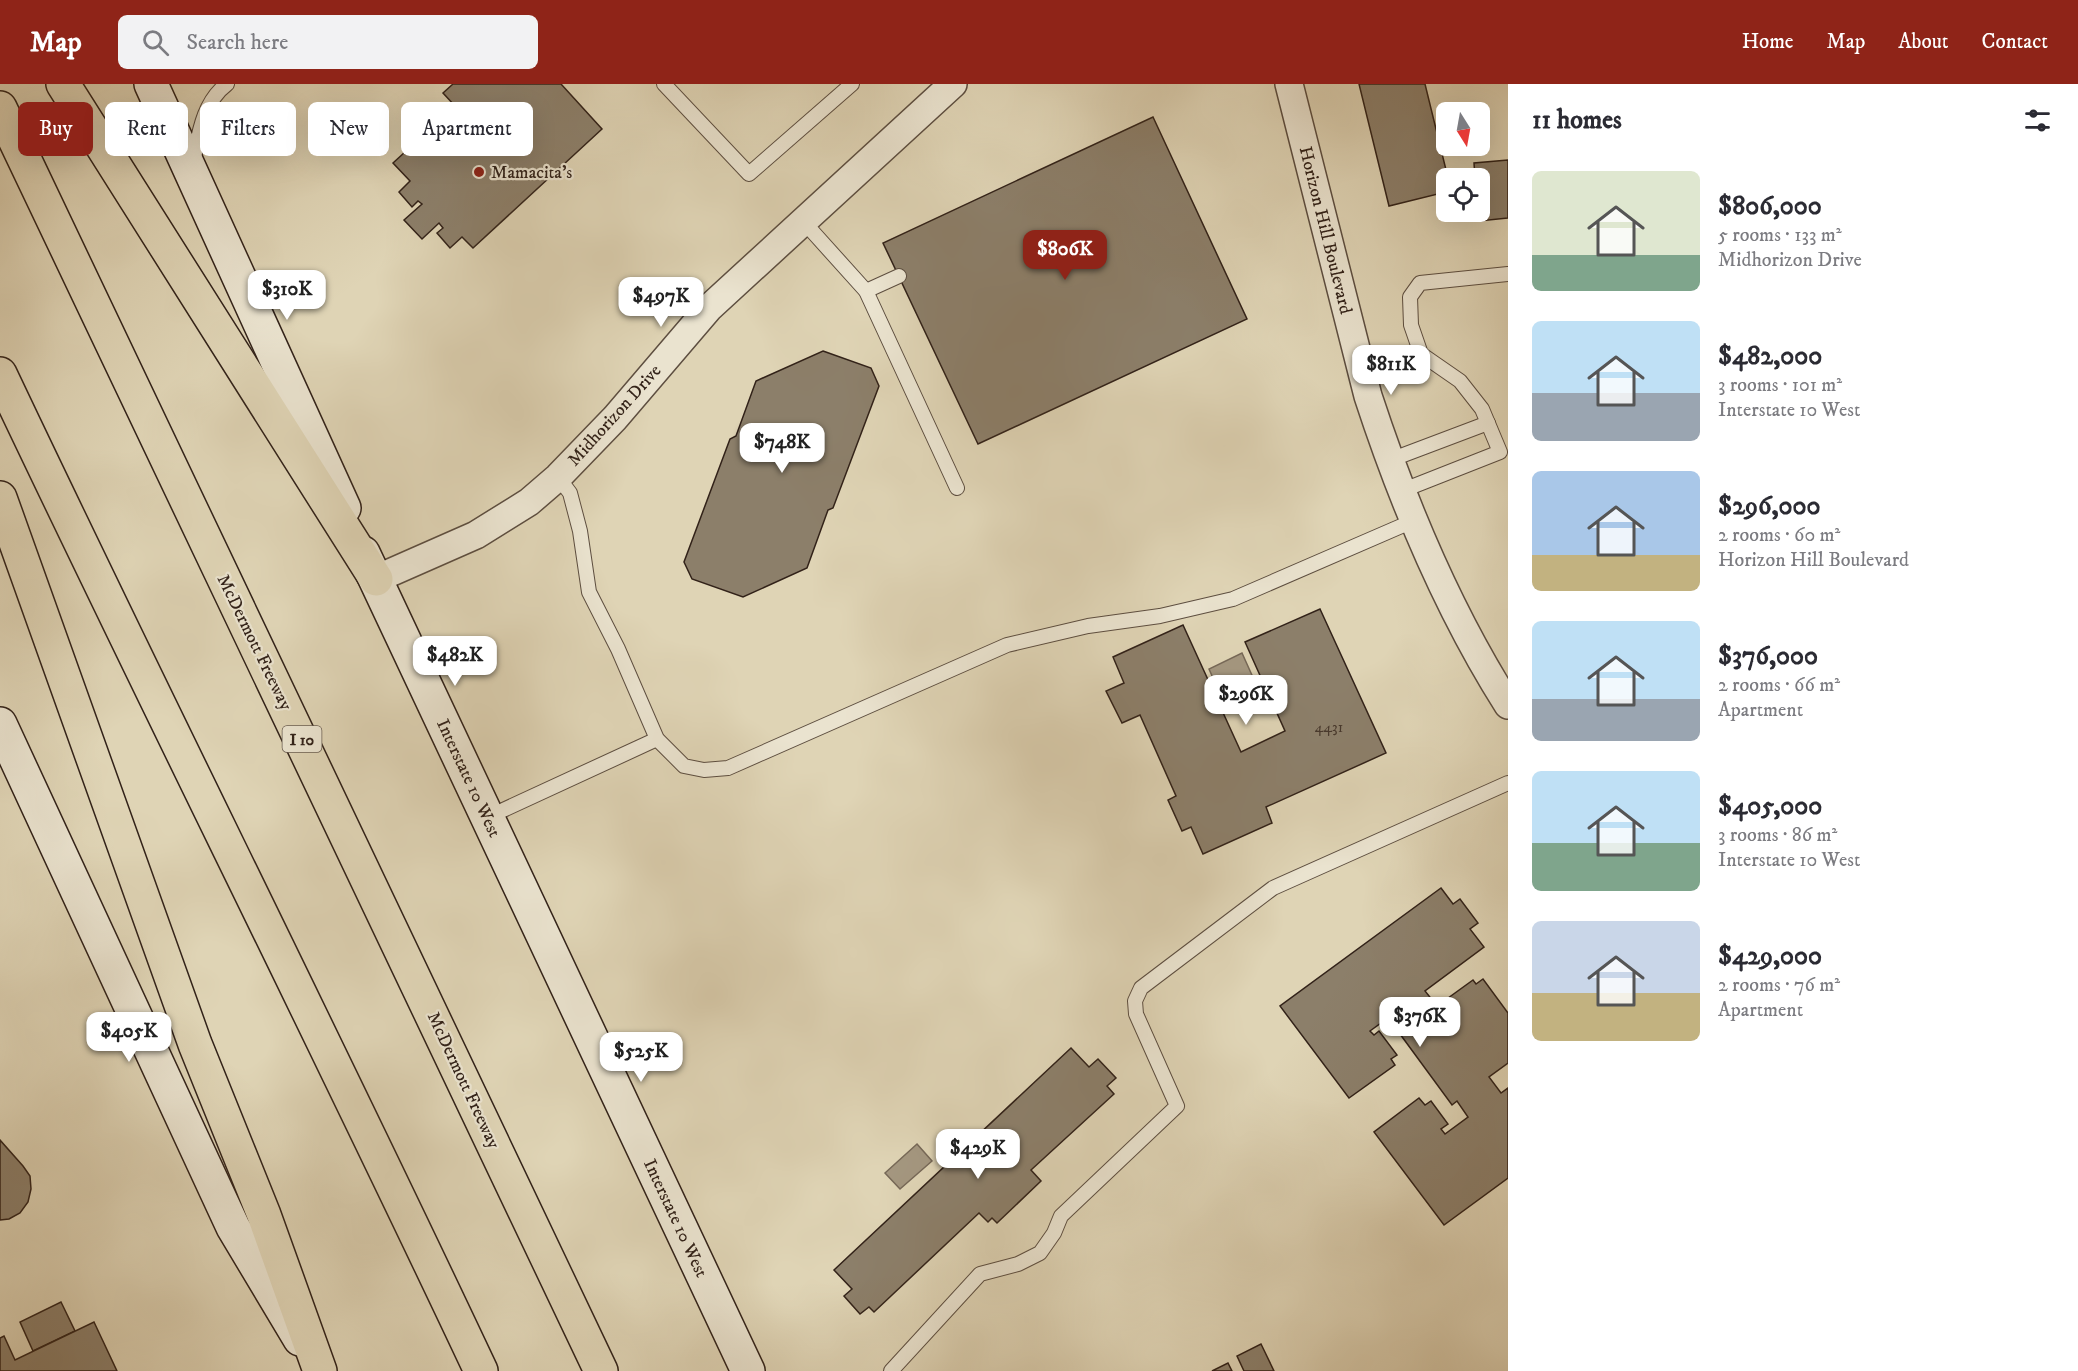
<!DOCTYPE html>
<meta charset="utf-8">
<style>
:root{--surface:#fff;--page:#f2f2f3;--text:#2b2b33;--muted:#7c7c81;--accent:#8f2418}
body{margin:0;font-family:"IM FELL DW Pica",serif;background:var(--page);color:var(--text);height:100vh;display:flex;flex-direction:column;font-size:22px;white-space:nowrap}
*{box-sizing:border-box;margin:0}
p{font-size:20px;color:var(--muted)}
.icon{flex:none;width:33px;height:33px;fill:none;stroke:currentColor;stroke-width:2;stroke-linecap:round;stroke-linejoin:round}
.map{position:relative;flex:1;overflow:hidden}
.panel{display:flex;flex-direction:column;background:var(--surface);width:570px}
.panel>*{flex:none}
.hud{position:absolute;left:18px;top:18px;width:570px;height:54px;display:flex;gap:12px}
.needle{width:39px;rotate:169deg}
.fabs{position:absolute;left:1436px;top:18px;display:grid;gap:12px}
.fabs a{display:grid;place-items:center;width:54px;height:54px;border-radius:9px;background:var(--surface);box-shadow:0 6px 24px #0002;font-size:30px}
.price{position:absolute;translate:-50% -51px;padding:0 14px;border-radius:12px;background:#fff;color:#222;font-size:20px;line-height:39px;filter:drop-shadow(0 2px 3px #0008)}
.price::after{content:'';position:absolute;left:50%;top:36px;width:18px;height:14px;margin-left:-9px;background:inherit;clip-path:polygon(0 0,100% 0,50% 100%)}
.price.active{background:var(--accent);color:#fff}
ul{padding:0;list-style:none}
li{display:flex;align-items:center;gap:18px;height:150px;padding:0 24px}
li span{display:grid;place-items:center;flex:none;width:168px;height:120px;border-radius:9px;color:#555}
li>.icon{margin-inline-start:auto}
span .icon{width:72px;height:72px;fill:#fffc;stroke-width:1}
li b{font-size:26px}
h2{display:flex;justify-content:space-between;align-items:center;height:72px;padding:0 24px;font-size:26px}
.chip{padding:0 21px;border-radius:9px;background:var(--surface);box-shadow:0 6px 24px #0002;font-size:21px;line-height:54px}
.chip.active{background:var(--accent);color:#fff}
header{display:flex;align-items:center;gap:36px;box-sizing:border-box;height:84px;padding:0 30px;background:var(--accent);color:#fff}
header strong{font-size:28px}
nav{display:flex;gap:33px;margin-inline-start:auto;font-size:21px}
.search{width:420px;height:54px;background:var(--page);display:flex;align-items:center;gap:15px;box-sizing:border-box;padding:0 21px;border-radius:9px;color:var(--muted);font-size:22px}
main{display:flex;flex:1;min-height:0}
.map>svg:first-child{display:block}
.water{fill:#a49780;stroke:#766857;stroke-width:1.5}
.building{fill:#8c7f6a;stroke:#322219;stroke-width:1.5}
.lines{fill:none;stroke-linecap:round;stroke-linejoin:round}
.service-casing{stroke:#5d4e40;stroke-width:16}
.minor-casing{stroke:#5d4e40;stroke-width:30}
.secondary-casing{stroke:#322219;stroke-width:36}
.motorway-casing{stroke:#322219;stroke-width:36}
.service{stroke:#eae3cf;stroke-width:14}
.minor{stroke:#eae3cf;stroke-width:27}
.secondary{stroke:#eae3cf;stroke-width:33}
.motorway{stroke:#dfd4b5;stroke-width:33}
.poi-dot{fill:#8f2418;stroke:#eae3cf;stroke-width:2}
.labels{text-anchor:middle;stroke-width:4.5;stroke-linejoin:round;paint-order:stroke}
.number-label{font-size:15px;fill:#48392d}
.shield{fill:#eae3cf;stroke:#695c50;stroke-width:1.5}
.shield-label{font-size:16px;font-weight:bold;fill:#322219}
.poi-label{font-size:18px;fill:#322219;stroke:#eae3cf;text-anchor:start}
.street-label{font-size:18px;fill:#322219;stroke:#eae3cf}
</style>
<header>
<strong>Map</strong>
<div class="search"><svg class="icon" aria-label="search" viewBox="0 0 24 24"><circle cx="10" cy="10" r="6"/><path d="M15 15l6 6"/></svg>Search here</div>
<nav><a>Home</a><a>Map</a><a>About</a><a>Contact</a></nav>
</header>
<main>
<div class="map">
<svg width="1508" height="1287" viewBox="0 0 1508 1287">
<rect width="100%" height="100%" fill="#dfd4b5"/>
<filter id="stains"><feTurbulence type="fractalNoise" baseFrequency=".00333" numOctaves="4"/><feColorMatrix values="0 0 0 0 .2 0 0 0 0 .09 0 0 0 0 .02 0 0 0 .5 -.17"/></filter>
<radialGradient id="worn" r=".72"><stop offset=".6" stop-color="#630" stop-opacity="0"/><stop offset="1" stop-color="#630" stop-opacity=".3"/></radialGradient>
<g class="water">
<polygon points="1242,569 1255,598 1222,614 1209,585"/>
<polygon points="917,1060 932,1077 900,1105 885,1089"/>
</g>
<g class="building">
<polygon points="453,0 561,0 602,45 473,164 462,153 450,164 437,149 443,144 439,139 422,155 404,136 422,120 418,117 412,123 399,108 410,97 393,79 455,22 443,9"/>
<polygon points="1359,0 1425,0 1448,94 1446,94 1446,108 1389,122"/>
<polygon points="1153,33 1247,235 978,360 883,159"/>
<polygon points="1508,76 1508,134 1479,137 1479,94 1475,94 1474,79"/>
<polygon points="823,267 871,284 879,302 833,424 828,426 807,484 743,513 692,495 684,478 730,355 736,352 756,297"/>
<polygon points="1320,525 1386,669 1266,723 1272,739 1203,770 1191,743 1182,747 1168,716 1176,712 1140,631 1122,639 1106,607 1124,599 1113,573 1183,541 1241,668 1285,647 1245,558"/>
<polygon points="1441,804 1453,820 1460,815 1478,839 1470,845 1484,863 1425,907 1437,922 1473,896 1476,900 1483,895 1508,929 1508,979 1489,993 1501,1009 1508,1004 1508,1094 1444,1141 1374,1048 1419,1014 1425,1021 1431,1017 1448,1040 1441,1045 1445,1050 1468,1033 1457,1017 1452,1021 1400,950 1404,946 1392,931 1370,947 1374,951 1379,947 1397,971 1391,975 1395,981 1349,1014 1280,922"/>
<polygon points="1071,964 1089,983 1098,975 1116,994 1107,1002 1114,1010 1031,1086 1041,1097 997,1139 992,1134 988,1138 979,1129 874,1228 869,1223 860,1230 844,1212 852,1205 834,1186"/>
<polygon points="0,1056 23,1082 30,1092 31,1105 28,1118 20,1129 9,1135 0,1136"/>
<polygon points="61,1218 75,1247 33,1267 20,1238"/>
<polygon points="94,1238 117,1287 0,1287 0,1254 4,1252 15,1276"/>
<polygon points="1261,1260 1274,1287 1244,1287 1237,1272"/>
<polygon points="1228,1279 1232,1287 1212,1287"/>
</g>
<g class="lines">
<defs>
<g id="service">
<polyline points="664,0 749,90 852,0"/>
<path d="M193 78C199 50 203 18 227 0"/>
<polyline points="803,137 866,207 957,404"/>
<polyline points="866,207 899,192"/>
<polyline points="1390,376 1488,339"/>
<polyline points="558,393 570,409 580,447 589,508 618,565 657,655 684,682 704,686 728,684 1007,561 1088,542 1160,532 1233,515 1413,437"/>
<polyline points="1401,407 1500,368 1482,325 1460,297 1421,270 1411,241 1410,213 1420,199 1508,190"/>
<polyline points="488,733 657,655"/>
<polyline points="891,1287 980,1190 1018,1180 1040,1169 1054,1149 1061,1132 1177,1022 1136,930 1135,917 1141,904 1273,804 1508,699"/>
</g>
<g id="minor">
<path d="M1289 0 1368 312C1403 419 1447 525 1508 621"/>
<polyline points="376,495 476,451 529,418 558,393 615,334 709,224 953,0"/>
</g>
<g id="secondary">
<polyline points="151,0 344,424"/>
<polyline points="363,469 748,1287"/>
<polyline points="0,640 233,1143 300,1255"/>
</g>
<g id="motorway">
<polyline points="63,0 376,495"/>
<polyline points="0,24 601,1287"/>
<path d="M0 290C158 624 324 953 481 1287"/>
<polyline points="0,414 195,960 264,1131 320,1287"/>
</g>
</defs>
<use href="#service" class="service-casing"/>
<use href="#minor" class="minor-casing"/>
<use href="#secondary" class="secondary-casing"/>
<use href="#motorway" class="motorway-casing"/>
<use href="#service" class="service"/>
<use href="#minor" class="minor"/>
<use href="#secondary" class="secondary"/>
<use href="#motorway" class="motorway"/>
</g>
<circle class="poi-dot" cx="479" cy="88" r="6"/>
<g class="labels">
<g class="number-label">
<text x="1329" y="648">4431</text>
</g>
<rect class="shield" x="282.5" y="642" width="39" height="26" rx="4.5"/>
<g class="shield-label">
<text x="302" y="661">I 10</text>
</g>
<g class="poi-label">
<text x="491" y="94">Mamacita's</text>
</g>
<g class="street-label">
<text transform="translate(1326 146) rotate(76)" y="6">Horizon Hill Boulevard</text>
<text transform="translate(614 331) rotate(-48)" y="6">Midhorizon Drive</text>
<text transform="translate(255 558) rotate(64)" y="6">McDermott Freeway</text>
<text transform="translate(469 694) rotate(65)" y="6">Interstate 10 West</text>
<text transform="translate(464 996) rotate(65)" y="6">McDermott Freeway</text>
<text transform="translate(676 1134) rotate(65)" y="6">Interstate 10 West</text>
</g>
</g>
<rect width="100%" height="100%" filter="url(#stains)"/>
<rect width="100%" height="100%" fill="url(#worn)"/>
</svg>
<div class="fabs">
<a><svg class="needle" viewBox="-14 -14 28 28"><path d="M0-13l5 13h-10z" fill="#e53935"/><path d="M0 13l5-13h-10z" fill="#7c7c81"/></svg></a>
<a><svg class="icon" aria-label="locate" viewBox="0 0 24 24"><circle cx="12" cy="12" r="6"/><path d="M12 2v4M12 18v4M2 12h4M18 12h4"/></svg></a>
</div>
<b class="price active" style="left:1065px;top:197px">$806K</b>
<b class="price" style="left:287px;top:237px">$310K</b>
<b class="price" style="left:661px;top:244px">$497K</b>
<b class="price" style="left:1391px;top:312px">$811K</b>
<b class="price" style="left:782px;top:390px">$748K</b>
<b class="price" style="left:455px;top:603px">$482K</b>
<b class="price" style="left:1246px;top:642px">$296K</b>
<b class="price" style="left:1420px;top:964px">$376K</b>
<b class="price" style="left:129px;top:979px">$405K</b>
<b class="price" style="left:641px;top:999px">$525K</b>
<b class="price" style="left:978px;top:1096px">$429K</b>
<div class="hud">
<a class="chip active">Buy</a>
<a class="chip">Rent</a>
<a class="chip">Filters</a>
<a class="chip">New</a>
<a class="chip">Apartment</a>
</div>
</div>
<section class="panel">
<h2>11 homes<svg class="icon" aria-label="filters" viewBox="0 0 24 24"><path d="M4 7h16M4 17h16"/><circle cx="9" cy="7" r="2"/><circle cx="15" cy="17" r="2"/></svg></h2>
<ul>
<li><span style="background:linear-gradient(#dfe7d0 70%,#7fa58c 0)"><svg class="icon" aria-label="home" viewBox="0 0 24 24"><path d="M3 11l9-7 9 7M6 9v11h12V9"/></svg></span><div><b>$806,000</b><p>5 rooms · 133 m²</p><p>Midhorizon Drive</p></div></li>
<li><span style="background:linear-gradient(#bfe0f5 60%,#9aa5b1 0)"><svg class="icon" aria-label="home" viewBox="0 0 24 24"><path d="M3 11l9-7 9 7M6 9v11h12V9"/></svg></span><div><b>$482,000</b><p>3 rooms · 101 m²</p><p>Interstate 10 West</p></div></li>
<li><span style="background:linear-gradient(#a9c7e8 70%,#c2b280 0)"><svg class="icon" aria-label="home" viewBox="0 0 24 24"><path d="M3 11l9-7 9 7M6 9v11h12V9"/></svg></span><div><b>$296,000</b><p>2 rooms · 60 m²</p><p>Horizon Hill Boulevard</p></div></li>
<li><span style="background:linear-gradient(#bfe0f5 65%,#9aa5b1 0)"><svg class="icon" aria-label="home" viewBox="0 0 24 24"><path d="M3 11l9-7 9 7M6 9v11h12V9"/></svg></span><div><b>$376,000</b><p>2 rooms · 66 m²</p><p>Apartment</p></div></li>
<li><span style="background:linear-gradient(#bfe0f5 60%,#7fa58c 0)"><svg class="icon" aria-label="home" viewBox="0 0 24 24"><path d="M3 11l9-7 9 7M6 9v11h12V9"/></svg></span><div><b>$405,000</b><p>3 rooms · 86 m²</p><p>Interstate 10 West</p></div></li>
<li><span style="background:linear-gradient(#c9d6e8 60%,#c2b280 0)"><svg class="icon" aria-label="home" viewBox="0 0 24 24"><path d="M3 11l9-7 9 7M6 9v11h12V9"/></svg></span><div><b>$429,000</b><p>2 rooms · 76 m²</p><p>Apartment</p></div></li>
</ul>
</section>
</main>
